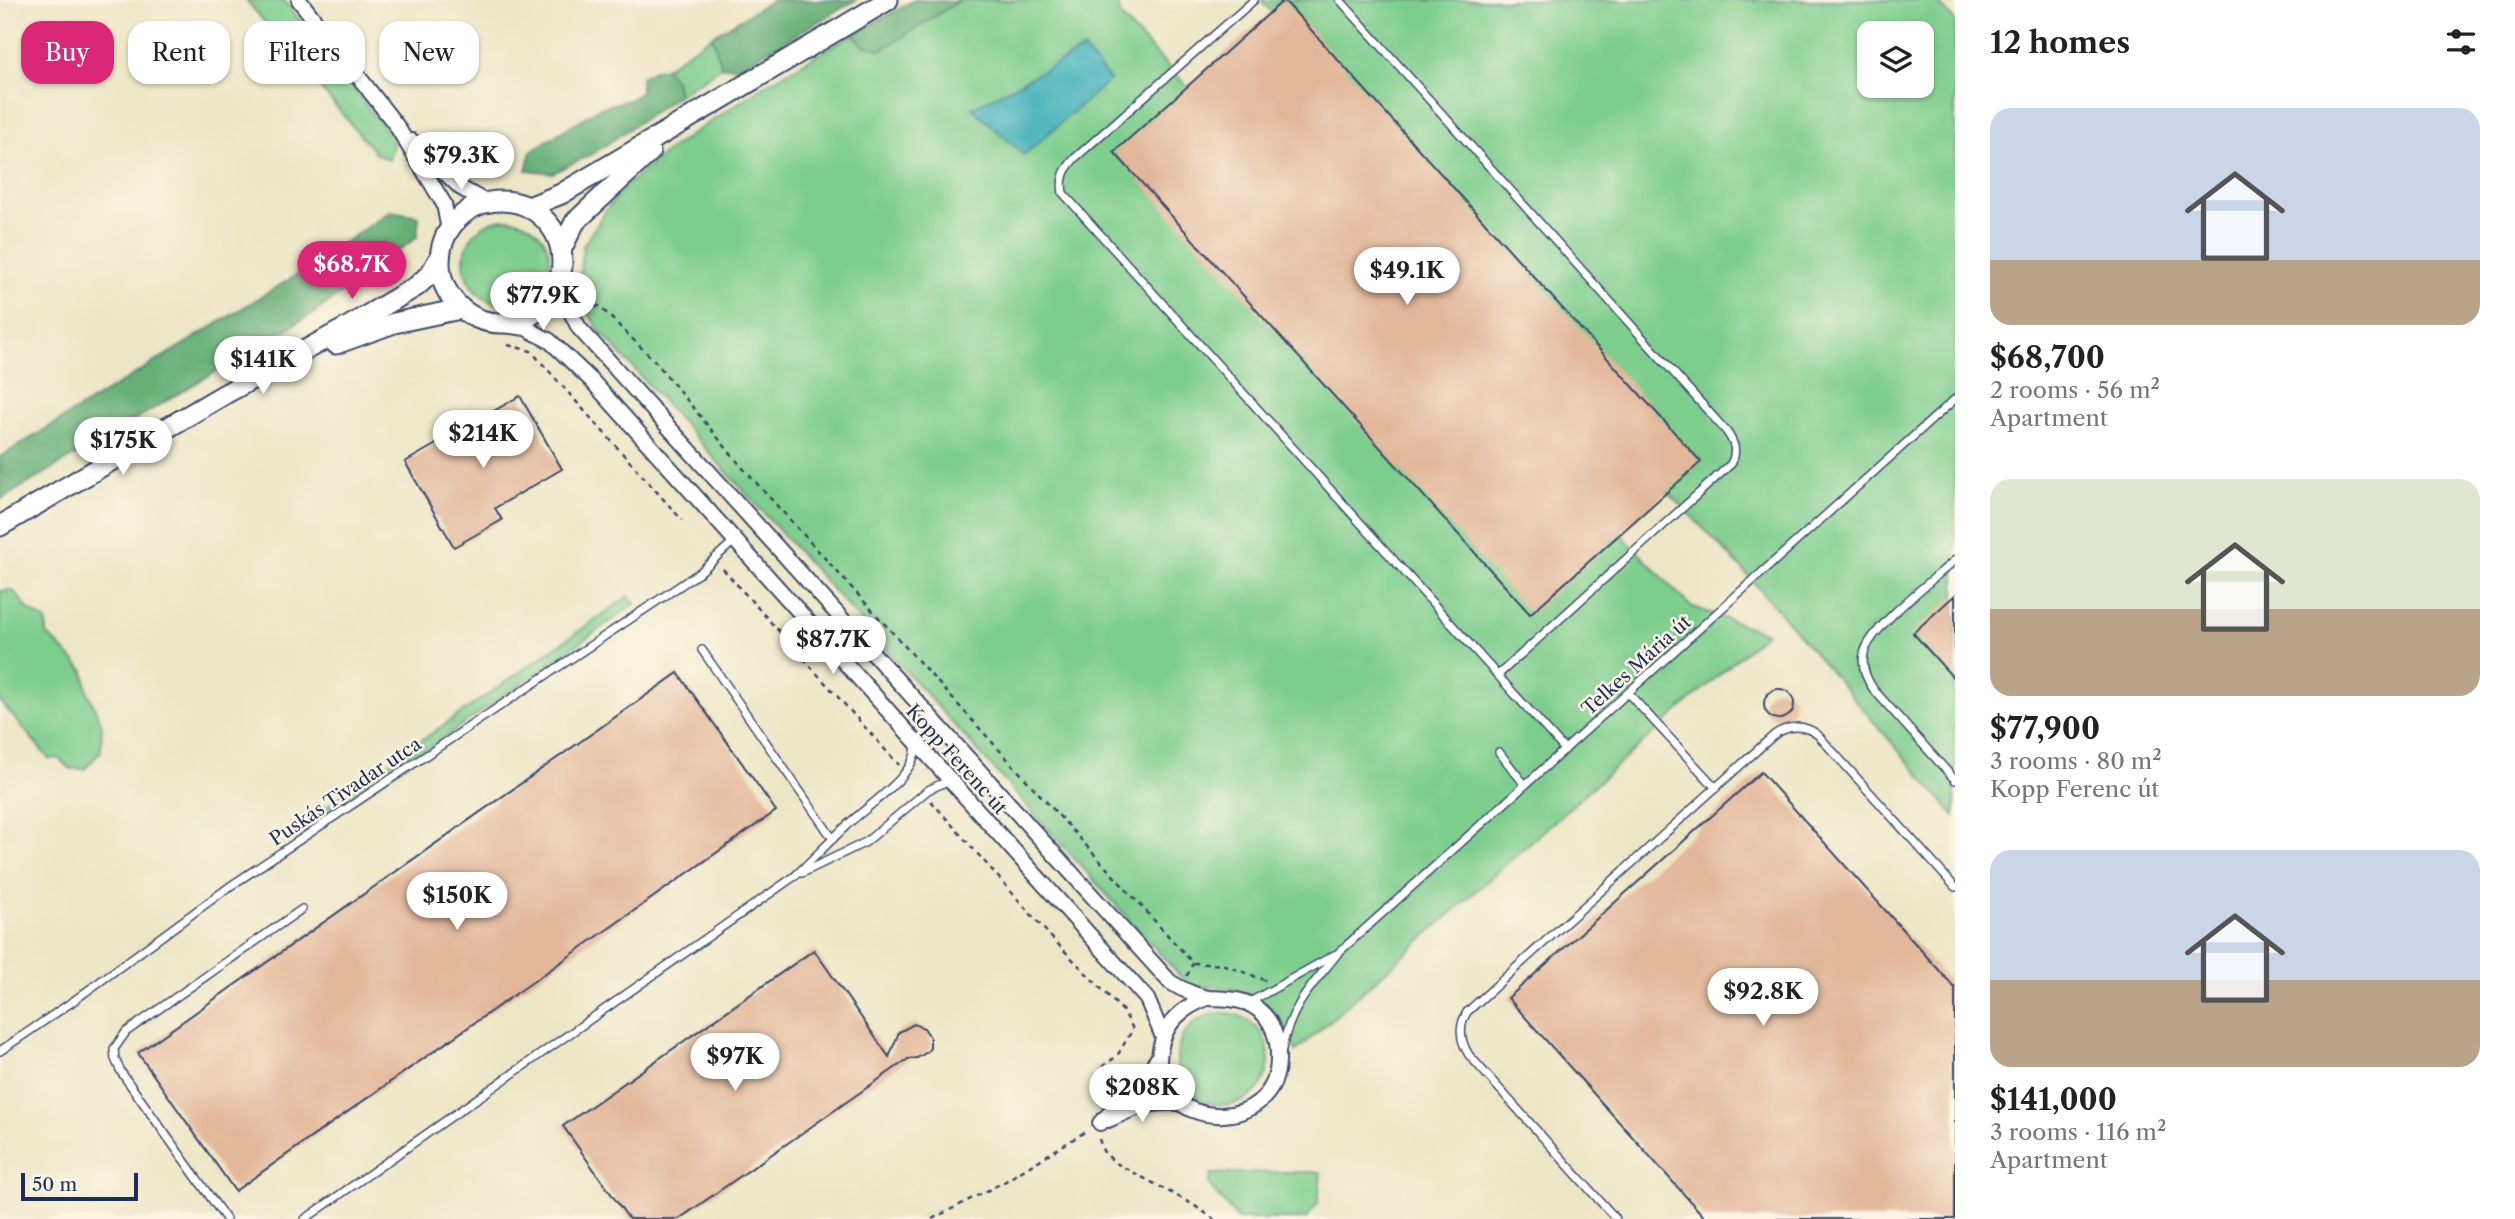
<!DOCTYPE html>
<meta charset="utf-8">
<style>
:root{--surface:#fff;--page:#f2f2f2;--text:#222;--muted:#767676;--accent:#db2777}
body{margin:0;font-family:"Libre Caslon Text",serif;background:var(--page);color:var(--text);height:100vh;display:flex;flex-direction:column;font-size:26px;white-space:nowrap}
*{box-sizing:border-box;margin:0}
p{font-size:23px;color:var(--muted)}
.icon{flex:none;width:38px;height:38px;fill:none;stroke:currentColor;stroke-width:2;stroke-linecap:round;stroke-linejoin:round}
.map{position:relative;flex:1;overflow:hidden}
.details{display:flex;flex-direction:column;background:var(--surface);width:560px}
.details>*{flex:none}
.top-card{position:absolute;left:21px;top:21px;width:665px;height:63px;display:flex;gap:14px}
.controls{position:absolute;left:1857px;top:21px;display:grid;gap:14px}
.controls a{display:grid;place-items:center;width:77px;height:77px;border-radius:14px;background:var(--surface);box-shadow:0 2px 5px #0004;font-size:35px}
.scale{position:absolute;left:21px;bottom:18px;width:117px;box-sizing:border-box;padding-left:7px;border:4px solid #1b2f5e;border-top:0;font-size:19px;line-height:24px;white-space:nowrap;color:#1b2f5e;-webkit-text-stroke:5px #fcf5e5;paint-order:stroke}
.price{position:absolute;translate:-50% -60px;padding:0 16px;border-radius:24px;background:#fff;color:#222;font-size:23px;line-height:46px;filter:drop-shadow(0 2px 4px #0008)}
.price::after{content:'';position:absolute;left:50%;top:42px;width:21px;height:16px;margin-left:-10px;background:inherit;clip-path:polygon(0 0,100% 0,50% 100%)}
.price.on{background:var(--accent);color:#fff}
ul{padding:0;list-style:none}
li{display:grid;align-content:center;gap:14px;height:371px;padding:0 35px}
li span{display:grid;place-items:center;height:217px;border-radius:21px;color:#555}
li>.icon{margin-inline-start:auto}
span .icon{width:126px;height:126px;fill:#fffc;stroke-width:1}
li b{font-size:30px}
h2{display:flex;justify-content:space-between;align-items:center;height:84px;padding:0 35px;font-size:30px}
.chip{padding:0 24px;border-radius:21px;background:var(--surface);box-shadow:0 2px 5px #0004;font-size:24px;line-height:63px}
.chip.on{background:var(--accent);color:#fff}
main{display:flex;flex:1;min-height:0}
.map>svg:first-child{display:block}
.green{fill:#7dcd8d;stroke:#4c7e76;stroke-width:2;fill-rule:evenodd}
.forest{fill:#66b078;stroke:#40706b;stroke-width:2}
.water{fill:#41b0bb;stroke:#2e708c;stroke-width:2}
.building{fill:#e2b79a}
.lines{fill:none;stroke-linecap:round;stroke-linejoin:round}
.lane-casing{stroke:#3a4a6e;stroke-width:10}
.street-casing{stroke:#3a4a6e;stroke-width:18}
.secondary-casing{stroke:#3a4a6e;stroke-width:23}
.path{stroke:#3a4a6e;stroke-width:2.5;stroke-dasharray:5 5;stroke-linecap:butt}
.lane{stroke:#fff;stroke-width:7}
.street{stroke:#fff;stroke-width:14}
.secondary{stroke:#fff;stroke-width:19}
.labels{text-anchor:middle;stroke-width:5;stroke-linejoin:round;paint-order:stroke}
.street-label{font-size:19px;fill:#1b2f5e;stroke:#fcf5e5}
</style>
<main>
<div class="map">
<svg width="1955" height="1219" viewBox="0 0 1955 1219">
<rect width="100%" height="100%" fill="#fcf5e5"/>
<filter id="ink" filterUnits="userSpaceOnUse"><feTurbulence type="fractalNoise" baseFrequency=".0143" numOctaves="2"/><feDisplacementMap in="SourceGraphic" scale="14" xChannelSelector="R" yChannelSelector="G"/><feConvolveMatrix kernelMatrix="1 2 1 2 8 2 1 2 1" color-interpolation-filters="sRGB"/></filter>
<filter id="wash" filterUnits="userSpaceOnUse"><feTurbulence type="fractalNoise" baseFrequency=".00686" numOctaves="4" result="noise"/><feDisplacementMap in="SourceGraphic" scale="28" xChannelSelector="R" yChannelSelector="G"/><feGaussianBlur stdDeviation="1.57" result="paint"/><feColorMatrix in="noise" values="0 0 0 0 0 0 0 0 0 0 0 0 0 0 0 0 0 1.4 0 .05"/><feComposite in="paint" operator="in"/></filter>
<g filter="url(#wash)">
<rect width="100%" height="100%" fill="#ede6c6"/>
<g class="green">
<polygon points="246,0 284,0 394,141 389,160 376,154"/>
<path d="M956 0H1117L1121 17 1195 95 1690 606 1766 633 1296 1051C1273 994 1248 987 1189 986L598 329 578 295 583 246 608 207 628 184 667 151 762 87 853 34 863 45 956 2Z"/>
<path d="M1261 0H1935L1955 21V816L1738 564 1491 310 1463 221ZM1869 33H1922V86H1869Z"/>
<polygon points="712,36 722,67 678,95 674,80 665,68"/>
<circle cx="507" cy="262" r="43"/>
<polygon points="13,590 29,610 46,621 47,634 84,671 87,690 102,726 101,751 85,769 71,769 58,758 49,759 0,701 0,591"/>
<polygon points="629,596 635,604 299,839 293,830"/>
<circle cx="1223" cy="1059" r="46"/>
<polygon points="1281,1172 1321,1172 1318,1203 1306,1219 1238,1219 1209,1185 1211,1174"/>
</g>
<g class="forest">
<polygon points="773,0 856,0 739,67 722,67 712,36"/>
<polygon points="915,0 957,2 882,50 863,45 853,34"/>
<polygon points="665,68 675,80 678,95 594,153 553,173 526,170 531,151 600,108 629,100 641,92 641,77 654,70"/>
<polygon points="391,211 419,216 417,237 317,311 0,500 0,457 290,279"/>
</g>
<polygon class="water" points="1084,49 1110,80 1024,155 972,108"/>
<g id="blocks">
<g class="building">
<polygon points="1284,0 1701,462 1530,614 1114,152"/>
<polygon points="520,396 562,469 495,508 502,520 454,547 405,462"/>
<polygon points="1955,595 1955,680 1913,633"/>
<polygon points="678,673 776,811 235,1191 138,1053"/>
<circle cx="1779" cy="704" r="15"/>
<polygon points="1761,772 1955,988 1955,1219 1706,1219 1508,998"/>
<polygon points="814,950 889,1057 899,1032 914,1024 924,1028 930,1037 930,1048 927,1052 917,1058 908,1059 679,1219 629,1219 563,1126"/>
</g>
</g>
</g>
<g filter="url(#ink)">
<use href="#blocks" fill-opacity="0" stroke="#3a4a6e" stroke-width="2"/>
<g class="lines">
<defs>
<g id="lane">
<path d="M1254 0 1075 158C1065 169 1060 177 1063 193L1565 750"/>
<path d="M1340 0 1726 431C1734 442 1738 451 1731 464L1498 675"/>
<path d="M1955 560C1933 580 1869 628 1864 654 1861 667 1867 680 1874 690L1955 780"/>
<polyline points="702,650 833,839"/>
<polyline points="1628,693 1716,788"/>
<polyline points="1499,752 1525,785"/>
<polyline points="802,873 866,842 928,790 950,780"/>
<polyline points="1248,1003 1334,955"/>
<path d="M1282 1049C1291 1005 1312 986 1338 953L1955 399"/>
<polyline points="0,1051 72,1002 229,887 699,573 735,540"/>
<polyline points="226,1219 121,1072 115,1059 114,1049 126,1032 302,909"/>
<path d="M305 1219 795 876C812 860 829 842 846 826 865 807 921 773 915 744"/>
<path d="M1616 1219 1469 1055C1460 1041 1458 1027 1467 1012L1774 735C1788 725 1804 724 1818 735L1955 887"/>
</g>
<g id="street">
<polyline points="299,0 396,125 444,204 449,230"/>
<polyline points="412,141 461,188 486,202"/>
<path d="M563 272 564 298 579 328 1170 982C1181 989 1198 997 1210 998 1228 999 1245 998 1260 1011 1272 1020 1278 1040 1278 1054 1282 1141 1147 1131 1160 1050 1165 1022 1182 1008 1207 998"/>
<polyline points="496,324 526,328 550,341 591,380 1147,999 1163,1037"/>
<path d="M1108 1120C1136 1107 1149 1101 1181 1103"/>
<polyline points="1100,1123 1138,1085 1159,1057"/>
</g>
<g id="secondary">
<circle cx="501" cy="262" r="61"/>
<polyline points="529,207 561,194 888,0"/>
<polyline points="562,248 575,222 650,152"/>
<polyline points="336,344 394,323 460,309"/>
<polyline points="0,526 225,394 351,325 417,286 430,274 440,257"/>
</g>
</defs>
<use href="#lane" class="lane-casing"/>
<use href="#street" class="street-casing"/>
<use href="#secondary" class="secondary-casing"/>
<g class="path">
<polyline points="586,311 599,306 654,360 741,466 1193,963 1225,965 1267,981"/>
<polyline points="508,345 531,351 682,520"/>
<polyline points="723,569 899,765"/>
<polyline points="931,801 1051,937 1124,1012 1133,1029 1117,1056 1099,1069"/>
<polyline points="1187,976 1193,963"/>
<polyline points="1099,1139 1103,1151 1114,1162 1192,1204 1214,1219"/>
<polyline points="932,1219 1004,1182 1088,1130"/>
</g>
<use href="#lane" class="lane"/>
<use href="#street" class="street"/>
<use href="#secondary" class="secondary"/>
</g>
</g>
<g class="labels">
<g class="street-label">
<text transform="translate(1636 665) rotate(-42)" y="7">Telkes Mária út</text>
<text transform="translate(957 759) rotate(48)" y="7">Kopp Ferenc út</text>
<text transform="translate(345 791) rotate(-34)" y="7">Puskás Tivadar utca</text>
</g>
</g>
</svg>
<div class="controls">
<a><svg class="icon" aria-label="layers" viewBox="0 0 24 24"><path d="M12 4l9 5-9 5-9-5zM3 14l9 5 9-5"/></svg></a>
</div>
<div class="scale">50 m</div>
<b class="price" style="left:461px;top:192px">$79.3K</b>
<b class="price on" style="left:352px;top:301px">$68.7K</b>
<b class="price" style="left:1407px;top:307px">$49.1K</b>
<b class="price" style="left:543px;top:332px">$77.9K</b>
<b class="price" style="left:263px;top:396px">$141K</b>
<b class="price" style="left:483px;top:470px">$214K</b>
<b class="price" style="left:123px;top:477px">$175K</b>
<b class="price" style="left:833px;top:676px">$87.7K</b>
<b class="price" style="left:457px;top:932px">$150K</b>
<b class="price" style="left:1763px;top:1028px">$92.8K</b>
<b class="price" style="left:735px;top:1093px">$97K</b>
<b class="price" style="left:1142px;top:1124px">$208K</b>
<div class="top-card">
<a class="chip on">Buy</a>
<a class="chip">Rent</a>
<a class="chip">Filters</a>
<a class="chip">New</a>
</div>
</div>
<section class="details">
<h2>12 homes<svg class="icon" aria-label="filters" viewBox="0 0 24 24"><path d="M4 7h16M4 17h16"/><circle cx="9" cy="7" r="2"/><circle cx="15" cy="17" r="2"/></svg></h2>
<ul>
<li><span style="background:linear-gradient(#c9d6e8 70%,#b9a48a 0)"><svg class="icon" aria-label="home" viewBox="0 0 24 24"><path d="M3 11l9-7 9 7M6 9v11h12V9"/></svg></span><div><b>$68,700</b><p>2 rooms · 56 m²</p><p>Apartment</p></div></li>
<li><span style="background:linear-gradient(#dfe7d0 60%,#b9a48a 0)"><svg class="icon" aria-label="home" viewBox="0 0 24 24"><path d="M3 11l9-7 9 7M6 9v11h12V9"/></svg></span><div><b>$77,900</b><p>3 rooms · 80 m²</p><p>Kopp Ferenc út</p></div></li>
<li><span style="background:linear-gradient(#c9d6e8 60%,#b9a48a 0)"><svg class="icon" aria-label="home" viewBox="0 0 24 24"><path d="M3 11l9-7 9 7M6 9v11h12V9"/></svg></span><div><b>$141,000</b><p>3 rooms · 116 m²</p><p>Apartment</p></div></li>
</ul>
</section>
</main>
